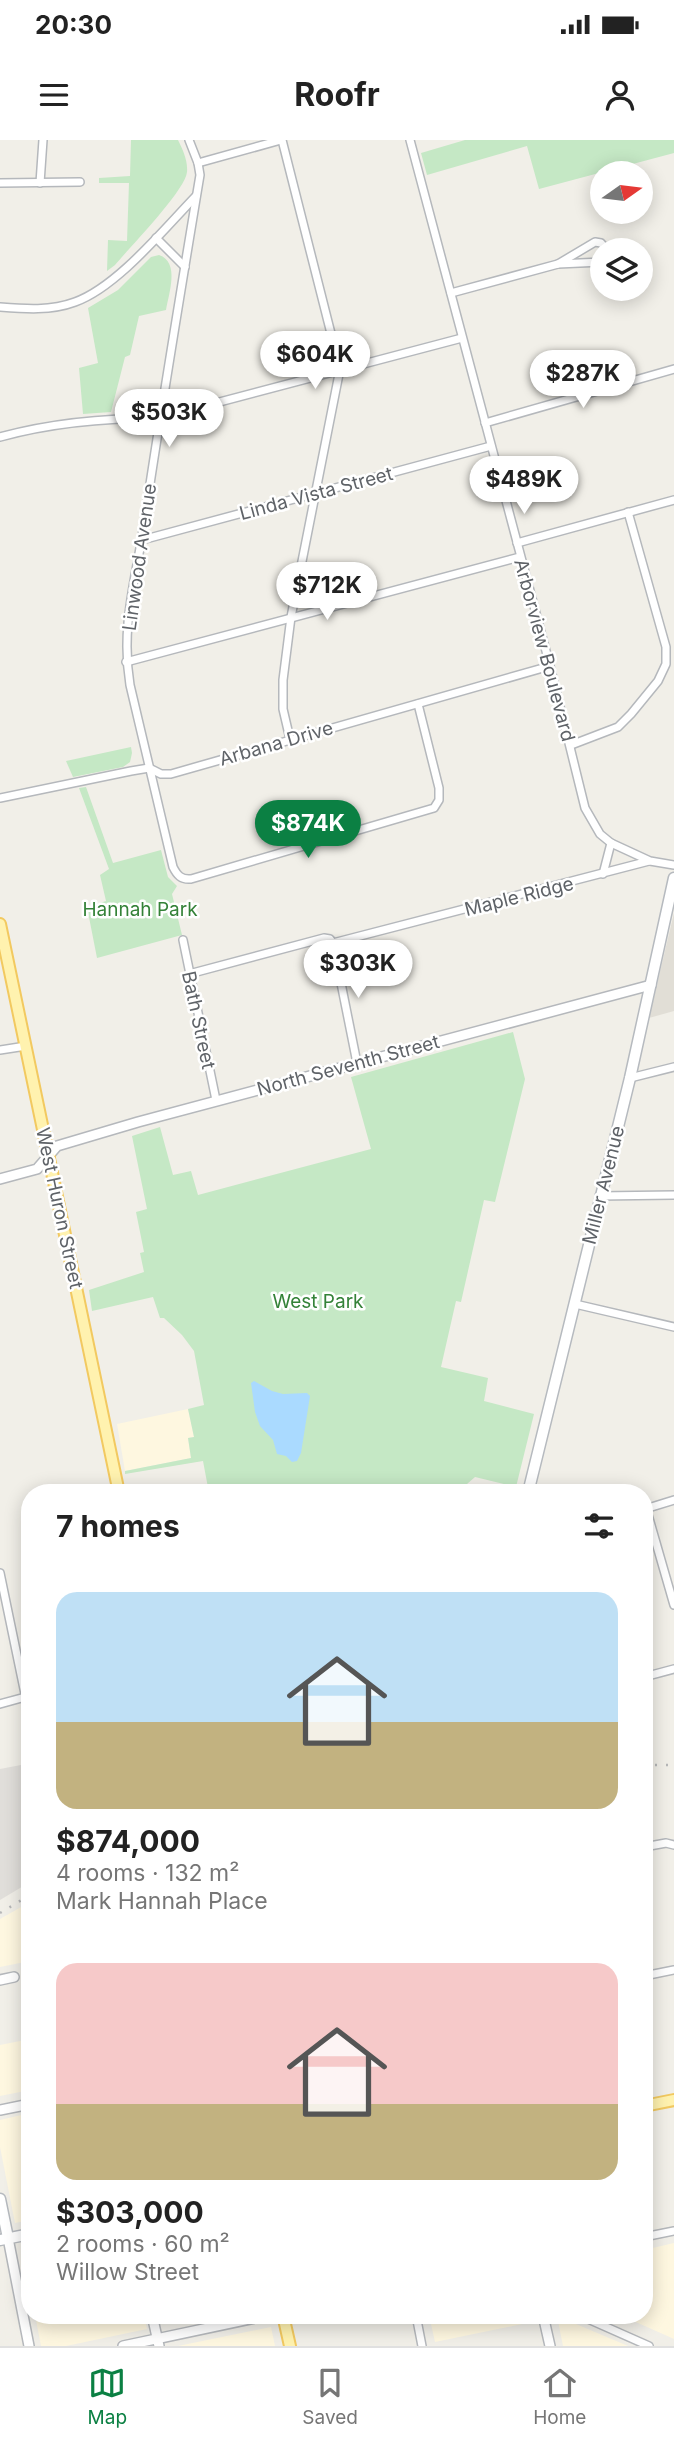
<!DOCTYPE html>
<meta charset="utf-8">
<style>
:root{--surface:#fff;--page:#f6f6f6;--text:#222;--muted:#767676;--line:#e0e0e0;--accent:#0b8043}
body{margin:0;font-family:Inter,sans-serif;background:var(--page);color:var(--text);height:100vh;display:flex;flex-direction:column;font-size:26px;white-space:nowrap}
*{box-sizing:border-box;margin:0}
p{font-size:23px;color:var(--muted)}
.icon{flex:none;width:38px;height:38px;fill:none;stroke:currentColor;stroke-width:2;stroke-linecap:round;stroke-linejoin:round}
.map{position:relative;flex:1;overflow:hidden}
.drawer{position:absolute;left:21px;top:1344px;width:632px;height:840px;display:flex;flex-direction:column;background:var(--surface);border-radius:28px;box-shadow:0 4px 18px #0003}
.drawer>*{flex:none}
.needle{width:46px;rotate:76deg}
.buttons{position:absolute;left:590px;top:21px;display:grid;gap:14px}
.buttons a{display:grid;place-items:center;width:63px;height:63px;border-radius:50%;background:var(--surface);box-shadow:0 4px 18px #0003;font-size:35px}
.price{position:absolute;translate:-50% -60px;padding:0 16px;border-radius:24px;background:#fff;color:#222;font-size:23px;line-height:46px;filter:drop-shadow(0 2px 4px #0008)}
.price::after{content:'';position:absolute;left:50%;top:42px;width:21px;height:16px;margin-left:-10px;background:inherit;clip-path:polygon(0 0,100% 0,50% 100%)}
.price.selected{background:var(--accent);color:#fff}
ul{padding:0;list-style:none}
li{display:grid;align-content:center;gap:14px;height:371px;padding:0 35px}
li span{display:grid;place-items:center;height:217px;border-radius:21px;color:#555}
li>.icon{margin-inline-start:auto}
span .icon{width:126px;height:126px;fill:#fffc;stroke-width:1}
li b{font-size:30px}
h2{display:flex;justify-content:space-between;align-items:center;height:84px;padding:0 35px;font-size:30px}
.status{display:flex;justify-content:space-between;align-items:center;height:49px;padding:0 35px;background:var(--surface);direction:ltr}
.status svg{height:19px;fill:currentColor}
header{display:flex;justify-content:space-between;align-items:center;height:91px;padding:0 35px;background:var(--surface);font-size:32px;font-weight:700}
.menu{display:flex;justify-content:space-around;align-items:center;height:98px;border-top:2px solid var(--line);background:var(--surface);font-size:19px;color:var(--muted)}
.menu a{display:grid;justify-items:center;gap:4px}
.menu .selected{color:var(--accent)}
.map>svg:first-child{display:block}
.commercial{fill:#fef7e0}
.industrial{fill:#e0deda}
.education{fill:#e1ded6}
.green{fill:#c5e8c5}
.water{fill:#aadaff}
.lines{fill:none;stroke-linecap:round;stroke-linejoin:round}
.minor-casing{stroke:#b5b8bc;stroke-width:10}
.tertiary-casing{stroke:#b5b8bc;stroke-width:12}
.secondary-casing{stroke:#b6babf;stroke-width:13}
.primary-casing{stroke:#f2c960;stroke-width:14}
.minor{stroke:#fff;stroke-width:7}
.tertiary{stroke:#fff;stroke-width:9}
.secondary{stroke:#fff;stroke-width:10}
.primary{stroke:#fff2af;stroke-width:10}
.rail{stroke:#b6b7b8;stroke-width:2.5;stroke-dasharray:2 9;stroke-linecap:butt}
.labels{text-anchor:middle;stroke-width:5;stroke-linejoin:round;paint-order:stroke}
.street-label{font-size:19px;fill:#5f6368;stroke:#fff}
.park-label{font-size:19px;fill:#348238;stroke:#fff}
</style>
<div class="status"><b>20:30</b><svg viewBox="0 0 49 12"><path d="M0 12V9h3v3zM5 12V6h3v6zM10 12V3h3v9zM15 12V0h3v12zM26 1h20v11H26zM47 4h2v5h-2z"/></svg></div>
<header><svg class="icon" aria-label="menu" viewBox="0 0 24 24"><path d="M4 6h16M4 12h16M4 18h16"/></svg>Roofr<svg class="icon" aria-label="person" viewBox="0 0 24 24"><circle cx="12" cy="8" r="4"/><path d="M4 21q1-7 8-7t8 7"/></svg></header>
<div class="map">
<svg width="674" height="2206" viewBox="0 0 674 2206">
<rect width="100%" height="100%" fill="#f1efe8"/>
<g class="commercial">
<polygon points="188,1269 194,1297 188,1298 191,1318 125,1331 117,1284"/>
<polygon points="30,1762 30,1821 0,1827 0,1779"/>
<polygon points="30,1899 30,1950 0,1956 0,1905"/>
<polygon points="30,1973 30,2080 15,2083 0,2007 0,1980"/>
<polygon points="674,2103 674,2199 620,2175 644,2175 644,2110"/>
<polygon points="35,2175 144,2175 147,2189 66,2206 41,2206"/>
<polygon points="429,2175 531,2175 532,2182 435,2202"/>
<polygon points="557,2176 628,2206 563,2206"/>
<polygon points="271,2187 275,2206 177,2206 178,2206"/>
</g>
<polygon class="industrial" points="26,1624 30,1642 30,1742 0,1760 0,1629"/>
<polygon class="education" points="674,773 674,871 649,878"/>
<g class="green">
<path d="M131 0H178C183 10 188 21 187 32 185 51 129 108 115 125L107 131 108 100 127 101 129 43H99V38L130 36Z"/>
<polygon points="465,0 674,0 674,13 539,49 527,6 427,35 421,13"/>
<path d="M159 115C180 122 169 153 166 170L139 176 130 215 125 217 111 272 83 274 79 228 98 223 88 168 118 150 151 117Z"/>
<polygon points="131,607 132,613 130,622 123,627 73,637 66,621"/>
<polygon points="86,647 113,723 161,710 168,737 177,746 172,754 182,795 97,818 87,767 106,761 100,735 109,729 79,648"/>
<polygon points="513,892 525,939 495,1062 484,1060 461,1162 456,1161 441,1227 488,1238 484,1261 534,1274 516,1347 475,1337 459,1351 453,1353 209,1353 203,1321 125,1334 125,1331 191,1318 188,1298 194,1297 188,1269 204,1265 194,1211 182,1195 164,1178 160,1178 153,1157 92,1171 89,1150 144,1132 140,1113 144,1112 136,1072 147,1069 132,996 160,987 173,1035 191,1031 198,1055 371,1009 351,937"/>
</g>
<polygon class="water" points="254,1241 272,1251 283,1254 307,1253 310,1256 301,1313 297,1321 292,1322 286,1316 277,1314 273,1300 260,1286 255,1272 251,1243"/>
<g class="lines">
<defs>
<g id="minor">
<path d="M189 0 198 23 200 35C181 149 162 263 145 377 137 437 120 483 130 545L173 727C177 735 181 740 191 739L434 668 439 660V648L418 564"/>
<polyline points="282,0 340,229 291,477 283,540 283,569 290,599"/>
<polyline points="410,0 550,526 585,668 600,694 611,703 650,721 674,725"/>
<polyline points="198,23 281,0"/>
<polyline points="0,43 80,42"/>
<polyline points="40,43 43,0"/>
<polyline points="156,98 185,127"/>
<polyline points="558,124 595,102 601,103 607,110"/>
<polyline points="451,153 558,124 602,122"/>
<path d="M0 167C25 169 51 171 75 162 117 147 164 89 196 56"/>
<polyline points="485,283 674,229"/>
<path d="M0 297C51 283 106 278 159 278L462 198"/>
<polyline points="142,400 491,306"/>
<polyline points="517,403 674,360"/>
<polyline points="126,522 520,417"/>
<polyline points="571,605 618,587 631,574 658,541 666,524 666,507 628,372"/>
<polyline points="0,658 131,631 149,628 161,634 171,634 550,526"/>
<polyline points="603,734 611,703"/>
<polyline points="183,800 216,960"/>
<polyline points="333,803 649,721"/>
<polyline points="333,803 357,923"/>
<polyline points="189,834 324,798 330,799 333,803"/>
<polyline points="0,910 26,906"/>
<polyline points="630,938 674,927"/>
<polyline points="599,1056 674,1055"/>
<polyline points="575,1164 674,1187"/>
<polyline points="646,1368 674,1465"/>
<polyline points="645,1369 674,1360"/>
<polyline points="0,1433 30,1578"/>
<polyline points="644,1537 674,1529"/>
<polyline points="0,1564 29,1556"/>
<polyline points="644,1707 666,1703 674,1705"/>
<polyline points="644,1836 674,1830"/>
<polyline points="644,2097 674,2091"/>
<polyline points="416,2175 422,2206"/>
<polyline points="579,2175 649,2206"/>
</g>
<g id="tertiary">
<polyline points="0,1039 37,1029 57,1006 138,982 651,845"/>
<polyline points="0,1840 14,1837"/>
<polyline points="0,1970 30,1964"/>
<polyline points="8,2098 29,2206"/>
<polyline points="152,2175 159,2206"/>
<polyline points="543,2175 550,2206"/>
<polyline points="123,2206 269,2175"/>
</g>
<g id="secondary">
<polyline points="528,1353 630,938 674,738"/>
<polyline points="0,2059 8,2098"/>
<polyline points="0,2100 30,2094"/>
</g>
<g id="primary">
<polyline points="0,784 119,1353"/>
<polyline points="644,1966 674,1960"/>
<polyline points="283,2175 290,2206"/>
</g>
</defs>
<use href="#minor" class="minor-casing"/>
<use href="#tertiary" class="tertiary-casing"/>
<use href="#secondary" class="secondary-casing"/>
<use href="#primary" class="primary-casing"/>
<use href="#minor" class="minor"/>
<use href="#tertiary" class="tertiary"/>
<use href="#secondary" class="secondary"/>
<use href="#primary" class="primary"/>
<g class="rail">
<polyline points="644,1625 674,1625"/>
<polyline points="0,1773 30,1755"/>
</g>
</g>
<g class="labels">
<g class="street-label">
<text transform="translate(316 353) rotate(-15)" y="7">Linda Vista Street</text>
<text transform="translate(139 417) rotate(-82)" y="7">Linwood Avenue</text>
<text transform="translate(545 510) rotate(75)" y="7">Arborview Boulevard</text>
<text transform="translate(276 603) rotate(-16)" y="7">Arbana Drive</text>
<text transform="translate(519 756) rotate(-14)" y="7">Maple Ridge</text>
<text transform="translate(199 880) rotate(78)" y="7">Bath Street</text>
<text transform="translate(348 925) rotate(-15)" y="7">North Seventh Street</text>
<text transform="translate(603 1045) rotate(-76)" y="7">Miller Avenue</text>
<text transform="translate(60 1068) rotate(78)" y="7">West Huron Street</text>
</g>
<g class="park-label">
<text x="140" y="776">Hannah Park</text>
<text x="318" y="1168">West Park</text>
</g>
</g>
</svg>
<div class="buttons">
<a><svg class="needle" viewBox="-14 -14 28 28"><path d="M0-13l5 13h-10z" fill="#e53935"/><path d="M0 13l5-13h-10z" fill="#767676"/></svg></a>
<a><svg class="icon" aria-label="layers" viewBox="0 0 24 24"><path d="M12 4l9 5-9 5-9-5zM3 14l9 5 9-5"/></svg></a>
</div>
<b class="price" style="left:315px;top:251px">$604K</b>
<b class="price" style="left:583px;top:270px">$287K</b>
<b class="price" style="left:169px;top:309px">$503K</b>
<b class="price" style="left:524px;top:376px">$489K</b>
<b class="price" style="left:327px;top:482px">$712K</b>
<b class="price selected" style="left:308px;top:720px">$874K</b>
<b class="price" style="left:358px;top:860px">$303K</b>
<section class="drawer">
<h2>7 homes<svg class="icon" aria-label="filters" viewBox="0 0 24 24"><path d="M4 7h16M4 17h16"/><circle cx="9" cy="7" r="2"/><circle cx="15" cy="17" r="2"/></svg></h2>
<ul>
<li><span style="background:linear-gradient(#bfe0f5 60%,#c2b280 0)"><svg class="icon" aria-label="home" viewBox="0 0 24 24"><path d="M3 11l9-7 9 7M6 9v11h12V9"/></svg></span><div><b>$874,000</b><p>4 rooms · 132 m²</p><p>Mark Hannah Place</p></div></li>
<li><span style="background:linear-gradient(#f6c9c9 65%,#c2b280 0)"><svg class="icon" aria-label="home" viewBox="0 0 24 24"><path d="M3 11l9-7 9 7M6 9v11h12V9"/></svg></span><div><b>$303,000</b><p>2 rooms · 60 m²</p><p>Willow Street</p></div></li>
</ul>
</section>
</div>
<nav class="menu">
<a class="selected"><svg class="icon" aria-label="map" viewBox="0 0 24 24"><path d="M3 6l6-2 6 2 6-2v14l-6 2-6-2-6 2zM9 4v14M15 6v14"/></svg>Map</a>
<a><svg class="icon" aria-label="saved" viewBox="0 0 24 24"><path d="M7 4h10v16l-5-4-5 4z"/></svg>Saved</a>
<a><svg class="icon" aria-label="home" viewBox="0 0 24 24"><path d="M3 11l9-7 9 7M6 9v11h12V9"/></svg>Home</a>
</nav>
